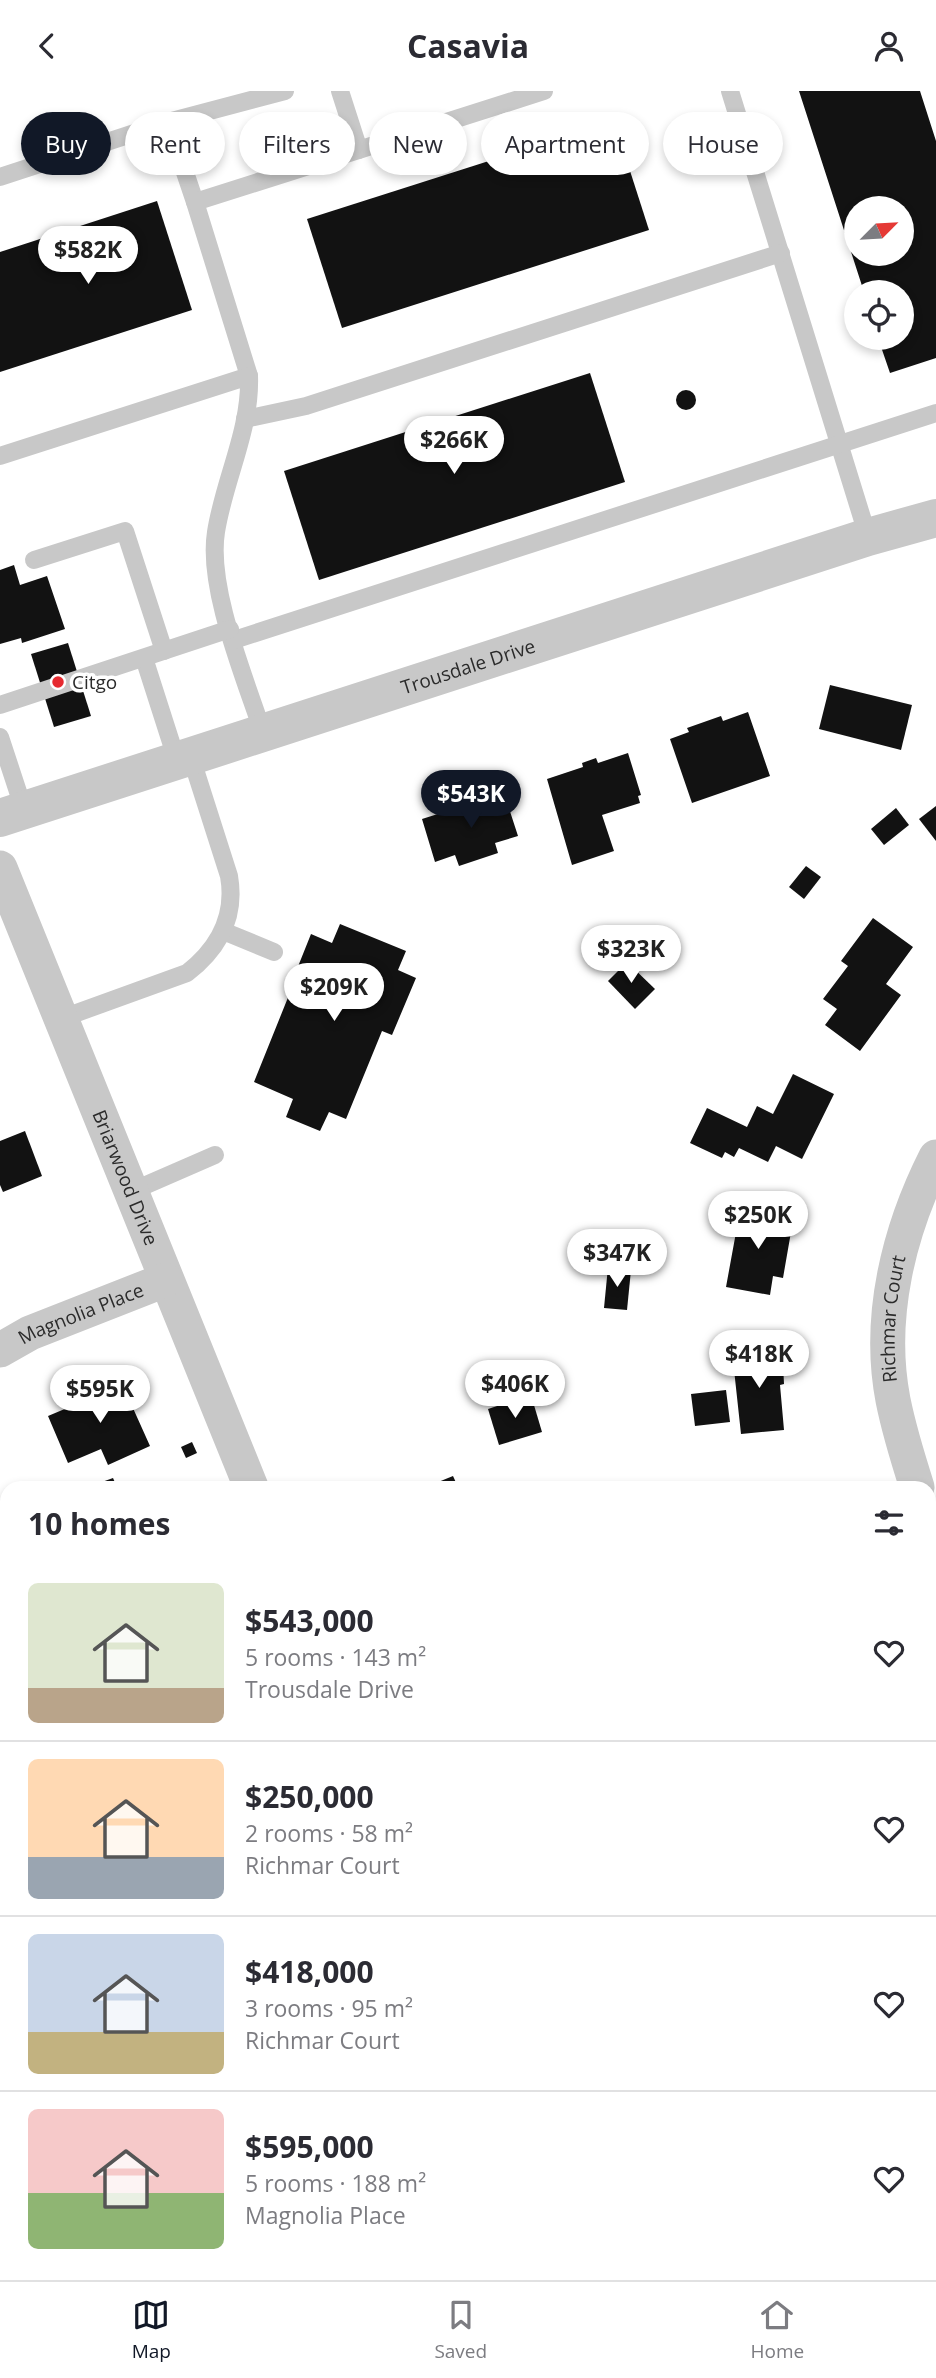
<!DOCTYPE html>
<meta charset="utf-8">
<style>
:root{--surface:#fff;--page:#f2f2f3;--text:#2b2b33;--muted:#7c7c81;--line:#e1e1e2;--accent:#111827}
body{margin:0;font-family:"Open Sans",sans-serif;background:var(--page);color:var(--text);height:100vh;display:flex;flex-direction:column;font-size:26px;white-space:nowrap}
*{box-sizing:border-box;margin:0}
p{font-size:23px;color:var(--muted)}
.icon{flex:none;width:38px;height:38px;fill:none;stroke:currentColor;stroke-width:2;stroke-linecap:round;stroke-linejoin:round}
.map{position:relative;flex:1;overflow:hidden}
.panel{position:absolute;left:0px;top:1390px;width:936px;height:800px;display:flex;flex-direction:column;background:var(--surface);border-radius:21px 21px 0 0;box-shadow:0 4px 10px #0003}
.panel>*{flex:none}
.guide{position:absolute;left:21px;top:21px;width:894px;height:63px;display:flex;gap:14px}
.needle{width:46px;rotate:66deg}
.controls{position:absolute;left:844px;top:105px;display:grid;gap:14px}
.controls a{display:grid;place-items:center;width:70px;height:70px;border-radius:50%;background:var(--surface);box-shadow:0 4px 10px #0003;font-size:35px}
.price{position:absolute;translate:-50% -60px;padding:0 16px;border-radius:24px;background:#fff;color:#222;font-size:23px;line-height:46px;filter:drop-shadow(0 2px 4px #0008)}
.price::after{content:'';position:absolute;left:50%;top:42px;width:21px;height:16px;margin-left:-10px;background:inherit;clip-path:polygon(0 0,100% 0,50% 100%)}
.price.selected{background:var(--accent);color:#fff}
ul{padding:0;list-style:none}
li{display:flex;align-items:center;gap:21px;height:175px;padding:0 28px}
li+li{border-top:2px solid var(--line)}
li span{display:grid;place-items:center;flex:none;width:196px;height:140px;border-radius:10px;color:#555}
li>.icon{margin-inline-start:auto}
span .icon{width:84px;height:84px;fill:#fffc;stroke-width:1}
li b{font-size:30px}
h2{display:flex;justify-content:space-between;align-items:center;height:84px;padding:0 28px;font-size:30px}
.tag{padding:0 24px;border-radius:32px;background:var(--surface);box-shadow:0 4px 10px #0003;font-size:24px;line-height:63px}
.tag.selected{background:var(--accent);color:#fff}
header{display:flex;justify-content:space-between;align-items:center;height:91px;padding:0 28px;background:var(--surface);font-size:32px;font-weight:700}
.dock{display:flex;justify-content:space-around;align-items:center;height:98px;border-top:2px solid var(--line);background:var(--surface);font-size:19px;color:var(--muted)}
.dock a{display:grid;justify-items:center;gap:4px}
.dock .selected{color:var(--accent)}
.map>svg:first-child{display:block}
.building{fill:#121212;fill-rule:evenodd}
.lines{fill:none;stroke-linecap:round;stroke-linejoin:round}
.service{stroke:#c8c8c8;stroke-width:18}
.minor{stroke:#c8c8c8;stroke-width:35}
.tertiary{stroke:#c8c8c8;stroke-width:38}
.poi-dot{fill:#e62a30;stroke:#fff;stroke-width:2.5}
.labels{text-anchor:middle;stroke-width:7;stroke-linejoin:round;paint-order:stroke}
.street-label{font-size:19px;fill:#2b2b2b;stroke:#fff}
.poi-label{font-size:19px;fill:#2b2b2b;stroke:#fff;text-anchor:start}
</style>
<header><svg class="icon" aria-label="back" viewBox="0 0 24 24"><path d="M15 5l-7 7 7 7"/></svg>Casavia<svg class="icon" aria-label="person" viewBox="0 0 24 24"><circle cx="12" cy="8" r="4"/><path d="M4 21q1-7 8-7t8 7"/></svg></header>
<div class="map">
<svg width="936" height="2189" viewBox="0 0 936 2189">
<rect width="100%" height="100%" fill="#fff"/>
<g class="building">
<path d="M799 0H920L936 50V267L890 282 878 247H901V201H864ZM856 117H901V163H856Z"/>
<polygon points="614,30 649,139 342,237 307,128"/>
<polygon points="157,110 192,219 0,281 0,161"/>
<polygon points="590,282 625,391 319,489 284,380"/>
<circle cx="686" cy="309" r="10"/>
<polygon points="14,474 20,494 47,485 65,538 22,552 21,547 0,553 0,479"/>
<polygon points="68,552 91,625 54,636 31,563"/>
<polygon points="830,594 912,614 901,659 819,638"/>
<polygon points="748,621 770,685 692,712 670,648 689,641 687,637 721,625 723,630"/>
<polygon points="628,662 641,704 638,705 640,712 602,724 614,760 572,774 547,688 583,676 582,672 596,667 598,672"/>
<polygon points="504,702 518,745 495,752 498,762 459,775 455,764 435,771 422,728"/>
<polygon points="936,715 936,750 919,728"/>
<polygon points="896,717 909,734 884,754 871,738"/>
<polygon points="806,775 821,786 804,808 789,796"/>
<polygon points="873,827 913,856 886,893 901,904 860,960 825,934 837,918 823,908 848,875 841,870"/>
<polygon points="340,833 406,860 398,879 416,887 392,944 382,940 346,1028 329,1021 320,1040 286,1026 293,1008 254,991 289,904 287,903 311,843 332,852"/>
<polygon points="627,871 655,898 635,918 608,890"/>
<polygon points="793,983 834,1003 802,1068 776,1055 768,1071 739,1057 734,1066 725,1061 722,1067 690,1052 707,1017 747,1036 757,1015 773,1023"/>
<polygon points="25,1040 42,1085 3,1101 0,1094 0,1050"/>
<polygon points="741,1114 782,1122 779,1139 791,1141 783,1187 773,1185 770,1204 726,1196"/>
<polygon points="608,1176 631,1179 627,1219 604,1217"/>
<polygon points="776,1256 778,1274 783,1273 784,1293 780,1294 784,1339 741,1343 732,1260"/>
<polygon points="119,1286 150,1355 108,1374 101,1358 68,1372 48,1325 79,1312 76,1304"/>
<polygon points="726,1299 730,1331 695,1335 691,1303"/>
<polygon points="531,1304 542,1341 499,1354 488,1318"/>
<polygon points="192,1351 197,1362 186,1367 181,1356"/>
<polygon points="453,1385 458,1396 426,1396"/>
<polygon points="113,1387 117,1396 88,1396"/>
<polygon points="7,1456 7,1507 0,1508 0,1457"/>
<polygon points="929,1645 936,1646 936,1698 929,1698"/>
<polygon points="933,1893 936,1901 936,1928 929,1931 929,1894"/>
<polygon points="936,1959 936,2028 929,2030 929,1961"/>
<polygon points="354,2182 436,2182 438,2189 342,2189 342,2187"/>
</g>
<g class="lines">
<g class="service">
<polyline points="340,0 359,59"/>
<polyline points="730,0 868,446"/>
<polyline points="168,31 195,111 249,285"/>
<polyline points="0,86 168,31 285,0"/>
<polyline points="195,111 544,0"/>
<polyline points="245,328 306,315 781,162"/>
<path d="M0 365 249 285C251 339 224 389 216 441 207 497 245 587 263 642"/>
<polyline points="34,469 125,440 164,560"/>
<polyline points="234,549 936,322"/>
<polyline points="144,567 177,670"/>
<polyline points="0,614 230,538"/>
<polyline points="0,646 24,719"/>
<polyline points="223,840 274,861"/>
<path d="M60 928 187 882C219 857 236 825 229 785L191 666"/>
<polyline points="130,1101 215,1064"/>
</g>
<g class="minor">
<path id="s1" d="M0 777 251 1396"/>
<path id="s2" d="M0 1259 30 1242 165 1189"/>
<path id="s3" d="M917 1396C908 1368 899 1339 893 1309 877 1226 899 1139 936 1066"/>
<polyline points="929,1431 936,1453"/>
<polyline points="558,2182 561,2189"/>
<polyline points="918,2189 936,2183"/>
</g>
<path class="tertiary" id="s4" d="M0 727 868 446 936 427"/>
</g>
<circle class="poi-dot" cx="58" cy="591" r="7"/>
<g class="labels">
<g class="street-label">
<text dy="7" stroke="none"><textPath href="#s4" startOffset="492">Trousdale Drive</textPath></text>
<text dy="7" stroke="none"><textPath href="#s1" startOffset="334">Briarwood Drive</textPath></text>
<text dy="7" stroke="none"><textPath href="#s2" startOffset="89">Magnolia Place</textPath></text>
<text dy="7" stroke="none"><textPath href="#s3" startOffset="172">Richmar Court</textPath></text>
</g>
<g class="poi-label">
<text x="72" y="598">Citgo</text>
</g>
</g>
</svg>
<div class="controls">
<a><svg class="needle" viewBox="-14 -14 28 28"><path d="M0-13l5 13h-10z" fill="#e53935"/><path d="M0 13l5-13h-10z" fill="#7c7c81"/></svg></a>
<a><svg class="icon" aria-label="locate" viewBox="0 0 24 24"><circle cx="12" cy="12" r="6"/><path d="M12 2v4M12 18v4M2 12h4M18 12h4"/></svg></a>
</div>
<b class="price" style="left:88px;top:195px">$582K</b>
<b class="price" style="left:454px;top:385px">$266K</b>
<b class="price selected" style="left:471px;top:739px">$543K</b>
<b class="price" style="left:631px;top:894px">$323K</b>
<b class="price" style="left:334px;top:932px">$209K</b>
<b class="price" style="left:758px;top:1160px">$250K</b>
<b class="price" style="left:617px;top:1198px">$347K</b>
<b class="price" style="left:759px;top:1299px">$418K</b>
<b class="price" style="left:515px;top:1329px">$406K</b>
<b class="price" style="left:100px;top:1334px">$595K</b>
<div class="guide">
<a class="tag selected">Buy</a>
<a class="tag">Rent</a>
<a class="tag">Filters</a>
<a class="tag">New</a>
<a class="tag">Apartment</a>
<a class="tag">House</a>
</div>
<section class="panel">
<h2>10 homes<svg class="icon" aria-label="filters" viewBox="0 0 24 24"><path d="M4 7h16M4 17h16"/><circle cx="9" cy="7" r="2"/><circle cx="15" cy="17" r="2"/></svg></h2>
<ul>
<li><span style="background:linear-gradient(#dfe7d0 75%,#b9a48a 0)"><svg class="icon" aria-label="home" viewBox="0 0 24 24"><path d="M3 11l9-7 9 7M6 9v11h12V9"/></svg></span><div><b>$543,000</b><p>5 rooms · 143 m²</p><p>Trousdale Drive</p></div><svg class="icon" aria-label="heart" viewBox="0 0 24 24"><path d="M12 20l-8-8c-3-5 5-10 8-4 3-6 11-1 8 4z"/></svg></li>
<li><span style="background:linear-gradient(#ffd9b3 70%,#9aa5b1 0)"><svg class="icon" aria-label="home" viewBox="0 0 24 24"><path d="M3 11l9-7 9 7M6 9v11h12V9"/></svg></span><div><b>$250,000</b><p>2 rooms · 58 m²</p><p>Richmar Court</p></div><svg class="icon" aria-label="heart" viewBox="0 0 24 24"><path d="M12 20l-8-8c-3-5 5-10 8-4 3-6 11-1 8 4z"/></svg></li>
<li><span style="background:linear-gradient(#c9d6e8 70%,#c2b280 0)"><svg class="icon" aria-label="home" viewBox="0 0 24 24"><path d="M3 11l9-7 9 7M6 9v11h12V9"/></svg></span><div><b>$418,000</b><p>3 rooms · 95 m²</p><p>Richmar Court</p></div><svg class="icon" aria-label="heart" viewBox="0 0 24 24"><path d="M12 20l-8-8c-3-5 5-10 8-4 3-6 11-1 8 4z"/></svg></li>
<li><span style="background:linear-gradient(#f6c9c9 60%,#8fb573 0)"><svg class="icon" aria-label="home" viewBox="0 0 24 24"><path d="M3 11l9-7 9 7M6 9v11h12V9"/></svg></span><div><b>$595,000</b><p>5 rooms · 188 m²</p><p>Magnolia Place</p></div><svg class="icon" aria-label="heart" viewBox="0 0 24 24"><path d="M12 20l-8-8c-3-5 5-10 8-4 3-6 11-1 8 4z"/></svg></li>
</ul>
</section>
</div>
<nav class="dock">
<a class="selected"><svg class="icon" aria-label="map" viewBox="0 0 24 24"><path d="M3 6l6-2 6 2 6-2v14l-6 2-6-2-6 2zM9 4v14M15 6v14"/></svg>Map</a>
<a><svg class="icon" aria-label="saved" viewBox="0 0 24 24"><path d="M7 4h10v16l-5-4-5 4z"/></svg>Saved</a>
<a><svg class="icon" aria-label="home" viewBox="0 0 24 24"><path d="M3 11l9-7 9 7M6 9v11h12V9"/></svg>Home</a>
</nav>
